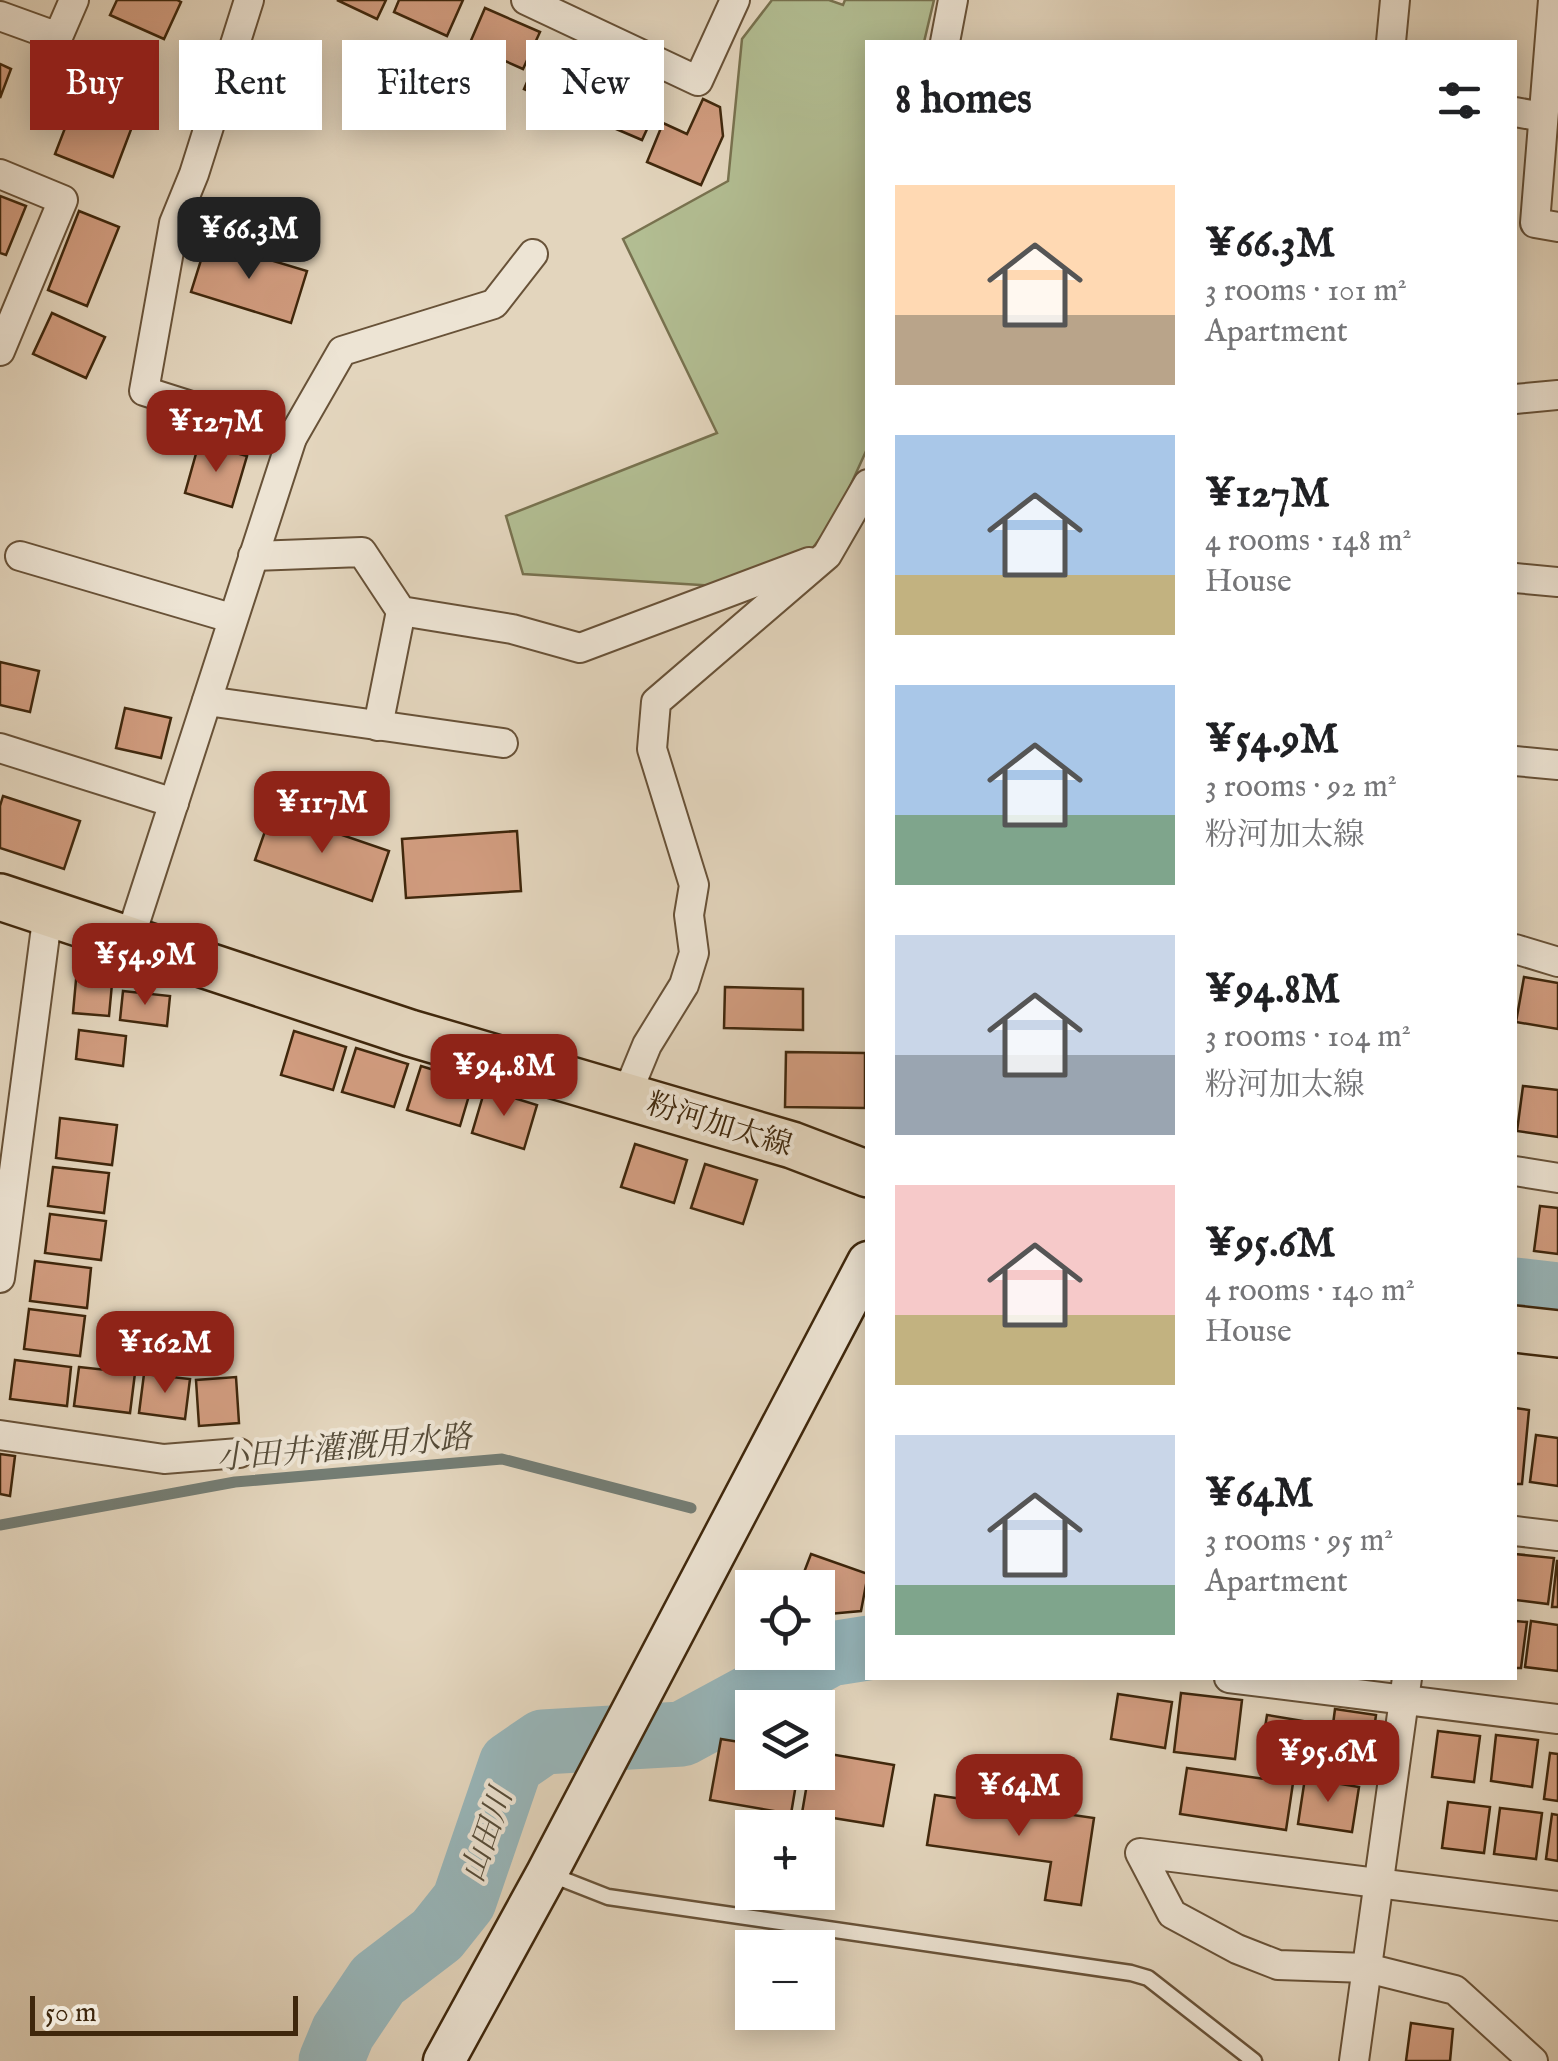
<!DOCTYPE html>
<meta charset="utf-8">
<style>
:root{--surface:#fff;--page:#f6f6f6;--text:#202124;--muted:#757577;--accent:#8f2418}
body{margin:0;font-family:"IM FELL English","Noto Serif JP",serif;background:var(--page);color:var(--text);height:100vh;display:flex;flex-direction:column;font-size:38px;white-space:nowrap}
*{box-sizing:border-box;margin:0}
p{font-size:32px;color:var(--muted)}
.icon{flex:none;width:55px;height:55px;fill:none;stroke:currentColor;stroke-width:2;stroke-linecap:round;stroke-linejoin:round}
.map{position:relative;flex:1;overflow:hidden}
.drawer{position:absolute;left:865px;top:40px;width:652px;height:1640px;display:flex;flex-direction:column;background:var(--surface);border-radius:0px;box-shadow:0 5px 25px #0003}
.drawer>*{flex:none}
.guide{position:absolute;left:30px;top:40px;width:685px;height:90px;display:flex;gap:20px}
.fabs{position:absolute;left:735px;top:1570px;display:grid;gap:20px}
.fabs a{display:grid;place-items:center;width:100px;height:100px;border-radius:0px;background:var(--surface);box-shadow:0 5px 25px #0003;font-size:50px}
.scale{position:absolute;left:30px;bottom:25px;width:268px;box-sizing:border-box;padding-left:10px;border:5px solid #3f270c;border-top:0;font-size:28px;line-height:35px;white-space:nowrap;color:#3f270c;-webkit-text-stroke:8px #ede4d4;paint-order:stroke}
.price{position:absolute;translate:-50% -85px;padding:0 22px;border-radius:20px;background:var(--accent);color:#fff;font-size:32px;line-height:65px;filter:drop-shadow(0 2px 5px #0008)}
.price::after{content:'';position:absolute;left:50%;top:60px;width:30px;height:22px;margin-left:-15px;background:inherit;clip-path:polygon(0 0,100% 0,50% 100%)}
.price.current{background:#222;color:#fff}
ul{padding:0;list-style:none}
li{display:flex;align-items:center;gap:30px;height:250px;padding:0 30px}
li span{display:grid;place-items:center;flex:none;width:280px;height:200px;border-radius:0px;color:#555}
li>.icon{margin-inline-start:auto}
span .icon{width:120px;height:120px;fill:#fffc;stroke-width:1}
li b{font-size:42px}
h2{display:flex;justify-content:space-between;align-items:center;height:120px;padding:0 30px;font-size:42px}
.chip{padding:0 35px;border-radius:0px;background:var(--surface);box-shadow:0 5px 25px #0003;font-size:35px;line-height:90px}
.chip.current{background:var(--accent);color:#fff}
.map>svg:first-child{display:block}
.green{fill:#b2bd92;stroke:#78724f;stroke-width:2.5}
.lines{fill:none;stroke-linecap:round;stroke-linejoin:round}
.stream{stroke:#747d74;stroke-width:11}
.river{stroke:#98b6ba;stroke-width:65}
.building{fill:#d19c7f;stroke:#3f270c;stroke-width:2.5}
.lane-casing{stroke:#685238;stroke-width:19}
.street-casing{stroke:#685238;stroke-width:32}
.secondary-casing{stroke:#3f270c;stroke-width:45}
.primary-casing{stroke:#3f270c;stroke-width:50}
.lane{stroke:#ede4d4;stroke-width:14}
.street{stroke:#ede4d4;stroke-width:28}
.secondary{stroke:#ede4d4;stroke-width:40}
.primary{stroke:#e3d5bd;stroke-width:45}
.labels{text-anchor:middle;stroke-width:8;stroke-linejoin:round;paint-order:stroke}
.street-label{font-size:30px;fill:#3f270c;stroke:#ede4d4}
.water-label{font-size:32px;font-style:italic;fill:#554b38;stroke:#ede4d4}
</style>
<div class="map">
<svg width="1558" height="2061" viewBox="0 0 1558 2061">
<rect width="100%" height="100%" fill="#e3d5bd"/>
<filter id="stains"><feTurbulence type="fractalNoise" baseFrequency=".002" numOctaves="4"/><feColorMatrix values="0 0 0 0 .2 0 0 0 0 .09 0 0 0 0 .02 0 0 0 .5 -.17"/></filter>
<radialGradient id="worn" r=".72"><stop offset=".6" stop-color="#630" stop-opacity="0"/><stop offset="1" stop-color="#630" stop-opacity=".3"/></radialGradient>
<polygon class="green" points="772,0 829,0 843,5 845,0 934,0 924,42 868,42 867,449 836,517 788,581 733,587 523,574 506,516 717,433 623,239 728,181 742,39"/>
<g class="lines">
<polyline class="stream" points="0,1525 235,1482 502,1459 691,1508"/>
<g class="river">
<polyline points="1515,1290 1558,1295"/>
<polyline points="331,2061 343,2032 378,1980 437,1935 464,1901 511,1764 543,1742 682,1734 830,1654 868,1648"/>
</g>
</g>
<g class="building">
<polygon points="117,0 177,0 181,2 164,39 110,15"/>
<polygon points="337,0 386,0 377,19"/>
<polygon points="399,0 463,0 447,36 394,12"/>
<polygon points="485,8 540,32 523,69 469,45"/>
<polygon points="107,43 152,60 133,110 88,92"/>
<polygon points="540,52 594,75 577,113 524,89"/>
<polygon points="0,64 11,69 0,98"/>
<polygon points="604,79 659,103 642,140 588,117"/>
<polygon points="77,97 135,119 113,177 55,154"/>
<polygon points="703,99 720,107 723,136 701,185 647,162 663,123 687,134"/>
<polygon points="0,196 26,206 6,255 0,253"/>
<polygon points="79,211 119,227 87,306 48,290"/>
<polygon points="207,241 307,271 291,323 191,292"/>
<polygon points="52,313 105,337 86,378 33,354"/>
<polygon points="199,443 247,456 232,507 185,493"/>
<polygon points="0,662 39,671 30,712 0,705"/>
<polygon points="125,708 171,718 161,758 116,748"/>
<polygon points="3,796 80,821 64,869 0,848 0,806"/>
<polygon points="272,811 389,851 372,901 255,860"/>
<polygon points="517,831 521,891 406,898 402,839"/>
<polygon points="77,969 113,973 109,1016 73,1013"/>
<polygon points="1524,977 1558,983 1558,1029 1516,1022"/>
<polygon points="725,987 803,989 803,1030 724,1028"/>
<polygon points="123,991 170,996 167,1026 120,1020"/>
<polygon points="79,1030 126,1036 123,1066 76,1059"/>
<polygon points="294,1031 346,1047 333,1090 281,1075"/>
<polygon points="356,1048 408,1064 394,1107 342,1092"/>
<polygon points="786,1052 865,1053 865,1108 785,1107"/>
<polygon points="421,1066 473,1082 460,1126 407,1110"/>
<polygon points="1523,1086 1558,1090 1558,1137 1517,1131"/>
<polygon points="485,1089 537,1105 524,1149 472,1133"/>
<polygon points="60,1118 117,1125 112,1165 56,1158"/>
<polygon points="635,1144 687,1160 674,1203 621,1187"/>
<polygon points="705,1164 757,1180 743,1224 691,1208"/>
<polygon points="53,1167 109,1173 104,1213 48,1206"/>
<polygon points="1540,1206 1558,1208 1558,1254 1534,1251"/>
<polygon points="50,1214 106,1221 101,1260 45,1253"/>
<polygon points="35,1261 91,1268 87,1308 30,1301"/>
<polygon points="29,1309 85,1316 80,1356 24,1349"/>
<polygon points="15,1360 71,1367 67,1406 10,1399"/>
<polygon points="79,1367 135,1373 130,1413 74,1406"/>
<polygon points="144,1374 190,1379 185,1419 139,1413"/>
<polygon points="236,1377 239,1423 199,1426 196,1380"/>
<polygon points="1515,1408 1529,1410 1522,1484 1515,1484"/>
<polygon points="1536,1435 1558,1438 1558,1486 1530,1482"/>
<polygon points="0,1454 15,1456 10,1496 0,1494"/>
<polygon points="811,1554 868,1574 861,1611 818,1615 818,1588 798,1588"/>
<polygon points="1515,1554 1554,1558 1548,1604 1515,1600"/>
<polygon points="1557,1561 1558,1561 1558,1607 1552,1607"/>
<polygon points="1515,1621 1527,1622 1521,1668 1515,1668"/>
<polygon points="1531,1621 1558,1625 1558,1671 1525,1667"/>
<polygon points="1181,1693 1242,1700 1235,1759 1174,1752"/>
<polygon points="1118,1694 1172,1702 1165,1748 1111,1739"/>
<polygon points="1335,1709 1376,1715 1370,1760 1329,1755"/>
<polygon points="1267,1715 1321,1724 1314,1769 1260,1760"/>
<polygon points="1438,1731 1480,1736 1474,1782 1432,1777"/>
<polygon points="1496,1735 1538,1740 1532,1787 1491,1781"/>
<polygon points="721,1739 752,1744 752,1772 798,1772 791,1814 710,1800"/>
<polygon points="818,1752 894,1765 883,1826 802,1813 809,1772 818,1772"/>
<polygon points="1550,1753 1558,1754 1558,1801 1544,1799"/>
<polygon points="1187,1768 1293,1783 1286,1830 1180,1814"/>
<polygon points="1305,1778 1359,1787 1352,1832 1298,1824"/>
<polygon points="935,1795 1094,1818 1081,1905 1045,1900 1051,1862 927,1845"/>
<polygon points="1448,1802 1490,1807 1484,1853 1442,1848"/>
<polygon points="1500,1808 1542,1813 1536,1859 1494,1854"/>
<polygon points="1552,1814 1558,1815 1558,1861 1546,1859"/>
<polygon points="1411,2023 1453,2029 1450,2061 1406,2061"/>
</g>
<g class="lines">
<defs>
<polyline id="lane" points="552,1875 608,1897 1131,1973 1148,1978 1254,2061"/>
<g id="street">
<polyline points="249,0 194,174 174,223 144,391 292,438"/>
<polyline points="526,0 698,81 735,0"/>
<polyline points="1553,0 1535,223 1558,227"/>
<polyline points="0,16 58,37 74,0"/>
<polyline points="945,42 953,0"/>
<polyline points="1391,42 1395,0"/>
<polyline points="1515,112 1543,117"/>
<polyline points="0,174 63,200 0,351"/>
<polyline points="1515,399 1558,395"/>
<polyline points="20,556 231,618"/>
<polyline points="253,556 362,552 401,611 512,629 580,648 809,562"/>
<polyline points="1515,578 1558,582"/>
<polyline points="207,701 503,743"/>
<polyline points="378,726 401,611"/>
<polyline points="0,748 174,803"/>
<polyline points="1515,761 1558,765"/>
<polyline points="130,938 292,438 342,351 494,304 533,254"/>
<polyline points="1515,949 1558,962"/>
<polyline points="626,1096 647,1045 684,985 694,953 689,915 694,885 652,749 656,702 827,555 868,484"/>
<polyline points="1515,1171 1558,1178"/>
<polyline points="0,1278 48,912"/>
<polyline points="0,1435 164,1459 239,1453"/>
<polyline points="1515,1531 1558,1536"/>
<polyline points="1229,1678 1558,1719"/>
<polyline points="1354,2061 1407,1678"/>
<polyline points="1533,2061 1455,1990 1367,1968 1278,1965 1237,1949 1172,1914 1140,1853 1558,1906"/>
</g>
<polyline id="secondary" points="444,2061 547,1873 868,1262"/>
<g id="primary">
<polyline points="0,897 410,1033 792,1145 868,1174"/>
<polyline points="1515,1329 1558,1334"/>
</g>
</defs>
<use href="#lane" class="lane-casing"/>
<use href="#street" class="street-casing"/>
<use href="#secondary" class="secondary-casing"/>
<use href="#primary" class="primary-casing"/>
<use href="#lane" class="lane"/>
<use href="#street" class="street"/>
<use href="#secondary" class="secondary"/>
<use href="#primary" class="primary"/>
</g>
<g class="labels">
<g class="street-label">
<text transform="translate(720 1124) rotate(17)" y="10">粉河加太線</text>
</g>
<g class="water-label">
<text transform="translate(344 1447) rotate(-5)" y="11">小田井灌漑用水路</text>
<text transform="translate(486 1835) rotate(-71)" y="11">山田川</text>
</g>
</g>
<rect width="100%" height="100%" filter="url(#stains)"/>
<rect width="100%" height="100%" fill="url(#worn)"/>
</svg>
<div class="fabs">
<a><svg class="icon" aria-label="locate" viewBox="0 0 24 24"><circle cx="12" cy="12" r="6"/><path d="M12 2v4M12 18v4M2 12h4M18 12h4"/></svg></a>
<a><svg class="icon" aria-label="layers" viewBox="0 0 24 24"><path d="M12 4l9 5-9 5-9-5zM3 14l9 5 9-5"/></svg></a>
<a>+</a>
<a>−</a>
</div>
<div class="scale">50 m</div>
<b class="price current" style="left:249px;top:282px">¥66.3M</b>
<b class="price" style="left:216px;top:475px">¥127M</b>
<b class="price" style="left:322px;top:856px">¥117M</b>
<b class="price" style="left:145px;top:1008px">¥54.9M</b>
<b class="price" style="left:504px;top:1119px">¥94.8M</b>
<b class="price" style="left:165px;top:1396px">¥162M</b>
<b class="price" style="left:1328px;top:1805px">¥95.6M</b>
<b class="price" style="left:1019px;top:1839px">¥64M</b>
<div class="guide">
<a class="chip current">Buy</a>
<a class="chip">Rent</a>
<a class="chip">Filters</a>
<a class="chip">New</a>
</div>
<section class="drawer">
<h2>8 homes<svg class="icon" aria-label="filters" viewBox="0 0 24 24"><path d="M4 7h16M4 17h16"/><circle cx="9" cy="7" r="2"/><circle cx="15" cy="17" r="2"/></svg></h2>
<ul>
<li><span style="background:linear-gradient(#ffd9b3 65%,#b9a48a 0)"><svg class="icon" aria-label="home" viewBox="0 0 24 24"><path d="M3 11l9-7 9 7M6 9v11h12V9"/></svg></span><div><b>¥66.3M</b><p>3 rooms · 101 m²</p><p>Apartment</p></div></li>
<li><span style="background:linear-gradient(#a9c7e8 70%,#c2b280 0)"><svg class="icon" aria-label="home" viewBox="0 0 24 24"><path d="M3 11l9-7 9 7M6 9v11h12V9"/></svg></span><div><b>¥127M</b><p>4 rooms · 148 m²</p><p>House</p></div></li>
<li><span style="background:linear-gradient(#a9c7e8 65%,#7fa58c 0)"><svg class="icon" aria-label="home" viewBox="0 0 24 24"><path d="M3 11l9-7 9 7M6 9v11h12V9"/></svg></span><div><b>¥54.9M</b><p>3 rooms · 92 m²</p><p>粉河加太線</p></div></li>
<li><span style="background:linear-gradient(#c9d6e8 60%,#9aa5b1 0)"><svg class="icon" aria-label="home" viewBox="0 0 24 24"><path d="M3 11l9-7 9 7M6 9v11h12V9"/></svg></span><div><b>¥94.8M</b><p>3 rooms · 104 m²</p><p>粉河加太線</p></div></li>
<li><span style="background:linear-gradient(#f6c9c9 65%,#c2b280 0)"><svg class="icon" aria-label="home" viewBox="0 0 24 24"><path d="M3 11l9-7 9 7M6 9v11h12V9"/></svg></span><div><b>¥95.6M</b><p>4 rooms · 140 m²</p><p>House</p></div></li>
<li><span style="background:linear-gradient(#c9d6e8 75%,#7fa58c 0)"><svg class="icon" aria-label="home" viewBox="0 0 24 24"><path d="M3 11l9-7 9 7M6 9v11h12V9"/></svg></span><div><b>¥64M</b><p>3 rooms · 95 m²</p><p>Apartment</p></div></li>
</ul>
</section>
</div>
